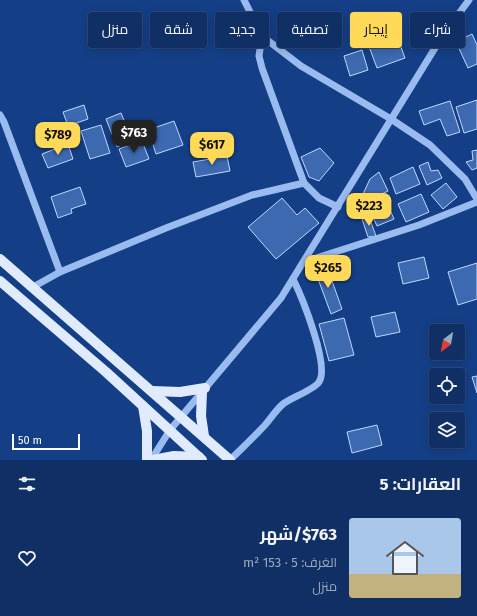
<!DOCTYPE html>
<html lang="ar">
<meta charset="utf-8">
<style>
:root{--surface:#0f2f65;--page:#18376b;--text:#f1f3f6;--muted:#9ba9bf;--line:#2f4a79;--accent:#ffd957}
body{margin:0;font-family:"Fira Sans",Cairo,sans-serif;background:var(--page);color:var(--text);direction:rtl;height:100vh;display:flex;flex-direction:column;font-size:15px;white-space:nowrap}
*{box-sizing:border-box;margin:0}
p{font-size:13px;color:var(--muted)}
.icon{flex:none;width:22px;height:22px;fill:none;stroke:currentColor;stroke-width:2;stroke-linecap:round;stroke-linejoin:round}
.map{position:relative;height:460px;overflow:hidden;direction:ltr}
.details{display:flex;flex-direction:column;background:var(--surface);flex:1}
.details>*{flex:none}
.banner{position:absolute;left:12px;top:12px;width:453px;height:36px;direction:rtl;display:flex;gap:8px}
.needle{width:26px;rotate:211deg}
.fabs{position:absolute;left:429px;top:324px;display:grid;gap:8px}
.fabs a{display:grid;place-items:center;width:36px;height:36px;border-radius:4px;background:var(--surface);box-shadow:0 2px 10px #0003,0 0 0 1px var(--line);font-size:20px}
.scale{position:absolute;left:12px;bottom:10px;width:68px;box-sizing:border-box;padding-left:4px;border:2px solid #fff;border-top:0;font-size:11px;line-height:14px;white-space:nowrap;color:#fff;-webkit-text-stroke:3px #143f87;paint-order:stroke}
.price{position:absolute;translate:-50% -34px;padding:0 9px;border-radius:8px;background:var(--accent);color:#111;font-size:13px;line-height:26px;filter:drop-shadow(0 1px 2px #0008)}
.price::after{content:'';position:absolute;left:50%;top:24px;width:12px;height:9px;margin-left:-6px;background:inherit;clip-path:polygon(0 0,100% 0,50% 100%)}
.price.current{background:#222;color:#fff}
ul{padding:0;list-style:none}
li{display:flex;align-items:center;gap:12px;height:100px;padding:0 16px}
li span{display:grid;place-items:center;flex:none;width:112px;height:80px;border-radius:4px;color:#555}
li>.icon{margin-inline-start:auto}
span .icon{width:48px;height:48px;fill:#fffc;stroke-width:1}
li b{font-size:17px}
h2{display:flex;justify-content:space-between;align-items:center;height:48px;padding:0 16px;font-size:17px}
.chip{padding:0 14px;border-radius:4px;background:var(--surface);box-shadow:0 2px 10px #0003,0 0 0 1px var(--line);font-size:14px;line-height:36px}
.chip.current{background:var(--accent);color:#111}
.map>svg:first-child{display:block}
.building{fill:#3d69b1;stroke:#bfd7fb}
.lines{fill:none;stroke-linecap:round;stroke-linejoin:round}
.minor{stroke:#99bbef;stroke-width:7}
.major{stroke:#e1ebff;stroke-width:10}
</style>
<div class="map">
<svg width="477" height="460" viewBox="0 0 477 460">
<rect width="100%" height="100%" fill="#143f87"/>
<g class="building">
<polygon points="375,15 383,23 391,20 405,58 377,68 359,20"/>
<polygon points="472,34 477,45 477,64 468,68 456,42"/>
<polygon points="362,50 368,70 350,76 344,56"/>
<polygon points="477,100 477,129 464,133 456,107"/>
<polygon points="450,101 460,132 447,136 440,119 424,125 419,111"/>
<polygon points="84,105 88,119 68,126 63,112"/>
<polygon points="121,113 132,140 117,147 106,119"/>
<polygon points="174,121 183,145 156,154 148,130"/>
<polygon points="101,125 110,153 90,159 81,131"/>
<polygon points="142,141 149,159 126,167 119,149"/>
<polygon points="68,144 73,159 48,168 42,154"/>
<polygon points="320,148 334,163 319,181 309,177 301,157"/>
<polygon points="477,150 477,168 472,170 466,162 473,160 472,151"/>
<polygon points="227,156 230,171 196,177 193,162"/>
<polygon points="428,162 431,171 438,170 442,178 427,185 419,166"/>
<polygon points="413,167 420,184 396,194 390,178"/>
<polygon points="379,172 388,191 365,202 362,196 370,179"/>
<polygon points="446,183 457,197 443,209 431,195"/>
<polygon points="80,187 86,204 71,209 72,213 58,218 51,197"/>
<polygon points="421,194 429,212 406,222 398,204"/>
<polygon points="384,196 394,219 377,226 367,204"/>
<polygon points="282,198 297,215 305,208 319,223 276,259 248,227"/>
<polygon points="369,217 376,236 368,237 362,219"/>
<polygon points="424,257 429,278 403,284 398,263"/>
<polygon points="477,263 477,299 458,305 448,272"/>
<polygon points="326,264 342,309 331,314 314,268"/>
<polygon points="395,312 400,332 376,337 371,317"/>
<polygon points="344,318 354,355 329,361 319,324"/>
<polygon points="477,376 477,393 472,377"/>
<polygon points="377,425 382,445 352,453 347,432"/>
</g>
<g class="lines">
<g class="minor">
<polyline points="244,0 262,36 301,66 391,119 430,145 465,179 477,199"/>
<polyline points="262,36 259,56 262,68 304,183 319,198 338,207"/>
<polyline points="0,115 4,122 60,272"/>
<polyline points="304,262 419,225 477,202"/>
<polyline points="33,287 60,272 166,228 252,195 304,183"/>
<polyline points="151,460 170,430 281,298 443,35 469,0"/>
<path d="M230 460C242 448 254 437 265 425 271 418 276 410 283 404 292 397 314 390 319 382 330 366 302 297 293 279"/>
</g>
<g class="major">
<polyline points="0,259 230,460"/>
<polyline points="0,281 106,372 202,460"/>
<polyline points="152,391 180,392 205,388"/>
<polyline points="202,392 201,416 204,436"/>
<polyline points="143,406 147,431 147,460"/>
<polyline points="153,460 174,456 199,457"/>
</g>
</g>
</svg>
<div class="fabs">
<a><svg class="needle" viewBox="-14 -14 28 28"><path d="M0-13l5 13h-10z" fill="#e53935"/><path d="M0 13l5-13h-10z" fill="#9ba9bf"/></svg></a>
<a><svg class="icon" aria-label="locate" viewBox="0 0 24 24"><circle cx="12" cy="12" r="6"/><path d="M12 2v4M12 18v4M2 12h4M18 12h4"/></svg></a>
<a><svg class="icon" aria-label="layers" viewBox="0 0 24 24"><path d="M12 4l9 5-9 5-9-5zM3 14l9 5 9-5"/></svg></a>
</div>
<div class="scale">50 m</div>
<b class="price current" style="left:134px;top:154px">$763</b>
<b class="price" style="left:58px;top:156px">$789</b>
<b class="price" style="left:212px;top:166px">$617</b>
<b class="price" style="left:369px;top:227px">$223</b>
<b class="price" style="left:328px;top:289px">$265</b>
<div class="banner">
<a class="chip">شراء</a>
<a class="chip current">إيجار</a>
<a class="chip">تصفية</a>
<a class="chip">جديد</a>
<a class="chip">شقة</a>
<a class="chip">منزل</a>
</div>
</div>
<section class="details">
<h2>العقارات: 5<svg class="icon" aria-label="filters" viewBox="0 0 24 24"><path d="M4 7h16M4 17h16"/><circle cx="9" cy="7" r="2"/><circle cx="15" cy="17" r="2"/></svg></h2>
<ul>
<li><span style="background:linear-gradient(#a9c7e8 70%,#c2b280 0)"><svg class="icon" aria-label="home" viewBox="0 0 24 24"><path d="M3 11l9-7 9 7M6 9v11h12V9"/></svg></span><div><b>$763/شهر</b><p>الغرف: 5 · 153 m²</p><p>منزل</p></div><svg class="icon" aria-label="heart" viewBox="0 0 24 24"><path d="M12 20l-8-8c-3-5 5-10 8-4 3-6 11-1 8 4z"/></svg></li>
</ul>
</section>
